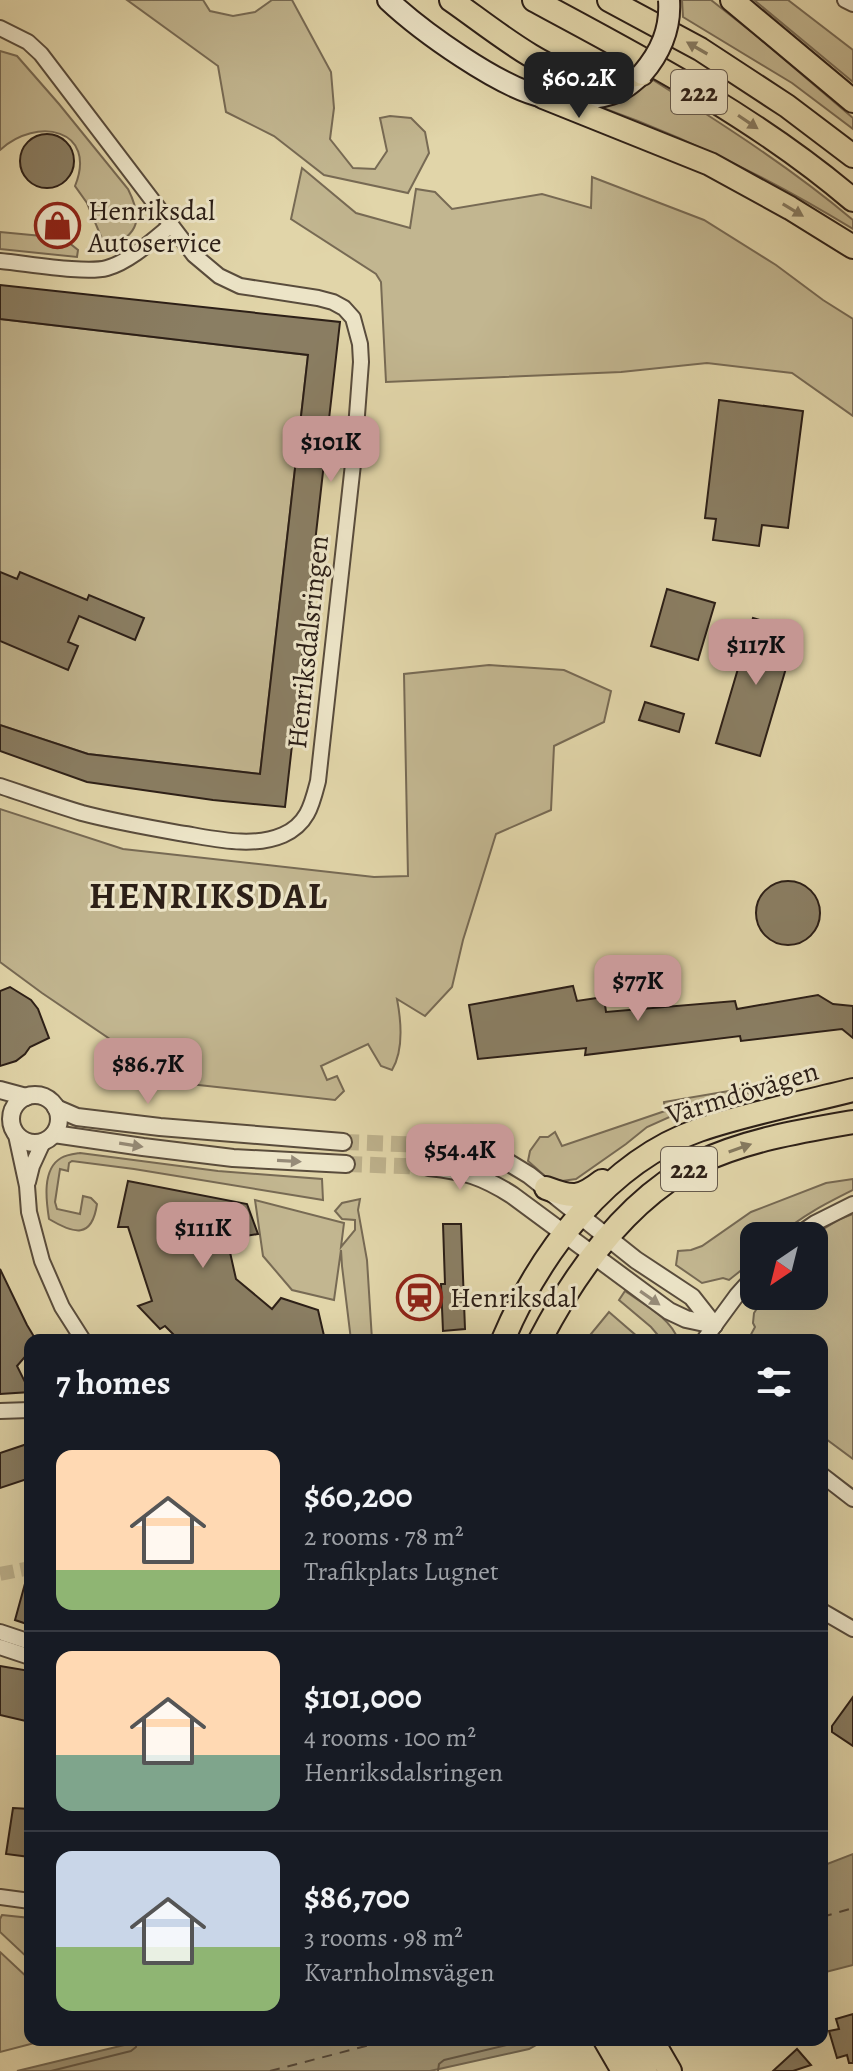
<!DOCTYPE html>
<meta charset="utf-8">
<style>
:root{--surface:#171b24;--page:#242831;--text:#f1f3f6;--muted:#9ea1a6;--line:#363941;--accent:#c59692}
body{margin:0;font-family:Alegreya,serif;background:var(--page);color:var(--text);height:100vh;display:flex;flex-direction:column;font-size:30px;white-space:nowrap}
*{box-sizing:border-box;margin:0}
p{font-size:26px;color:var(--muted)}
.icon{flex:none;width:44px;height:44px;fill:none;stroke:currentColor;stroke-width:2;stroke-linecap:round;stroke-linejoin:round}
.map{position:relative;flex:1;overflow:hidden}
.details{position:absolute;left:24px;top:1334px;width:804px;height:712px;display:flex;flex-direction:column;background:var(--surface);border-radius:16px;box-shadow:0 8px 32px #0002}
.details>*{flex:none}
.needle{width:52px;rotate:215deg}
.tools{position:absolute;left:740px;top:1222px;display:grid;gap:16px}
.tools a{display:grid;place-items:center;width:88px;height:88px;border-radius:16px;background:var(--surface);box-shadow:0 8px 32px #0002;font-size:40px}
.price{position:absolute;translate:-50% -68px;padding:0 18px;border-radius:16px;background:var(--accent);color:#111;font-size:26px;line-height:52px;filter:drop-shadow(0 2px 4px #0008)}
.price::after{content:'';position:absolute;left:50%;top:48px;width:24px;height:18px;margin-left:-12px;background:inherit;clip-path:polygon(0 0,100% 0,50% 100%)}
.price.current{background:#222;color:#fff}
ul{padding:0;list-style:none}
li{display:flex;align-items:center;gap:24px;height:200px;padding:0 32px}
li+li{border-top:2px solid var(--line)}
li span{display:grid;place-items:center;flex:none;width:224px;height:160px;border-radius:16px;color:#555}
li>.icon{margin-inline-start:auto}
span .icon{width:96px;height:96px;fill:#fffc;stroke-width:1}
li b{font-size:34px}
h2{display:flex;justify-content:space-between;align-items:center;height:96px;padding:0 32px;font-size:34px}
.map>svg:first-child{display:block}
.green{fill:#c2b690;stroke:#776a54;stroke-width:2}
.water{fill:#a39777;stroke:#736751;stroke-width:2}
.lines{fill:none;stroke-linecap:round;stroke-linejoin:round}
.shore{stroke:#685b47;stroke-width:2}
.ferry{stroke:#564939;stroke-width:2;stroke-dasharray:10 8;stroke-linecap:butt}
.building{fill:#8a7e63;stroke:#2c1f17;stroke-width:2}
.minor-tunnel{stroke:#bdb18c;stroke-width:14;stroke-dasharray:14 7;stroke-linecap:butt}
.tertiary-tunnel{stroke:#bdb18c;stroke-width:16;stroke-dasharray:16 8;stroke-linecap:butt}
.minor-casing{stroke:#594c3c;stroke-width:18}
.tertiary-casing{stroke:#594c3c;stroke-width:20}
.secondary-casing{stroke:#2c1f17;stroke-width:24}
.primary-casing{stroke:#2c1f17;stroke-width:26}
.minor{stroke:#ece4c7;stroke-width:14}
.tertiary{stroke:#ece4c7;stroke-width:16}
.secondary{stroke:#ece4c7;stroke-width:20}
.primary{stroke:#e1d5a9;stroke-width:22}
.secondary-bridge-casing{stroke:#2c1f17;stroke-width:24;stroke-linecap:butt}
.secondary-bridge{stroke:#ece4c7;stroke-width:20}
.oneway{fill:#867a60}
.oneway2{fill:#968b78}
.labels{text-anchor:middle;stroke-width:6;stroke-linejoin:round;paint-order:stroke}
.shield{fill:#ece4c7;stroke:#665a4c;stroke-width:2}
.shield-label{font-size:26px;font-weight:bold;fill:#2c1f17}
.poi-label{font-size:28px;fill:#2c1f17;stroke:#ece4c7;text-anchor:start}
.street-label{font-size:28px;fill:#2c1f17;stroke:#ece4c7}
.district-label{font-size:36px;font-weight:bold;letter-spacing:2px;fill:#2c1f17;stroke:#ece4c7}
</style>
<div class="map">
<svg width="853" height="2071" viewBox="0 0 853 2071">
<rect width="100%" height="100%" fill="#e1d5a9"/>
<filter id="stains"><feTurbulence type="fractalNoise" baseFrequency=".0025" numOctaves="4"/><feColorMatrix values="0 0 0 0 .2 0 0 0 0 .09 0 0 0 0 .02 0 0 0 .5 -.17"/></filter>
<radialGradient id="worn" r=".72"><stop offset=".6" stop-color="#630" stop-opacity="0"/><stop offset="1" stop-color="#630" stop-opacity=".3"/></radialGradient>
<g class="green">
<polygon points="127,0 203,0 210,11 233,16 255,12 272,0 292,0 331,72 334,108 330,139 353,168 375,169 387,151 380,118 390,116 411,118 425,132 429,153 408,193 324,175 274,136 226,112 218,66"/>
<polygon points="682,0 711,0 758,37 853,118 853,129 792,83 683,17"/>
<polygon points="754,0 788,0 853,50 853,82"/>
<path d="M0 51 17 56 59 104 128 189C143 219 139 233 110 248L102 239 87 203 75 186C98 129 37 116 0 150Z"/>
<path d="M653 80C722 124 790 167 853 220V229C771 179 686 137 595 105L637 90Z"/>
<polygon points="302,168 356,213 410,228 416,189 435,192 452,209 542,194 591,208 592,177 704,220 776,265 823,300 853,319 853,416 792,373 707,363 621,372 386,382 381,282 376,274 291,219"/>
<polygon points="0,232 63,238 78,250 77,257 0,249"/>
<polygon points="0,319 308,355 260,774 88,754 0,725"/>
<path d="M489 665 564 670 611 691 604 722 554 746 551 810 496 834 463 940 452 987 425 1016 397 999C401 1020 404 1050 392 1070L381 1066 368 1044 321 1066 327 1080 337 1076 344 1091 335 1100 180 1083 147 1070 132 1054 42 993 0 962V809L123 849 374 877 408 876 404 674Z"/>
<polygon points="758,1086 755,1092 694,1106 647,1127 626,1144 576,1179 562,1181 546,1177 528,1161 530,1151 540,1137 548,1137 555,1132 562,1146 665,1111 664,1102"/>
<path d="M80 1153 218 1171 322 1179 323 1200 134 1169 72 1161 69 1163 68 1171 60 1169 55 1202 57 1209 80 1214 83 1196 91 1198 97 1204C92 1239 74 1234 49 1219 46 1200 42 1169 61 1158 66 1155 74 1154 80 1153Z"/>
<path d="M853 1179V1190C827 1203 801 1216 779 1236H754V1260L729 1280 723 1278 702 1283 676 1265 678 1251 691 1250 702 1246 751 1212 826 1183Z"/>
<polygon points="360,1199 358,1210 367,1260 372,1340 351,1340 342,1266 341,1250 334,1300 292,1290 263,1256 255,1200 344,1223 341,1247 355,1230 355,1220 342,1219 335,1211 342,1203"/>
<polygon points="853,1214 853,1459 822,1436 822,1340 748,1340 755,1327 753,1323 754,1313 765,1296 814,1296 814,1236 812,1236 840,1219"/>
<path d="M625 1291C643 1304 671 1318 678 1340H662L651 1327 619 1300Z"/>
<polygon points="609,1312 639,1338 640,1340 586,1340"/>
<polygon points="2,1915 30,1918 30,1960 0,1932 0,1919"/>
<polygon points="0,1952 30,1980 30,2040 46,2040 0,2052"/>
</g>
<g class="water">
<polygon points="853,1854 853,1965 822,1973 822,1866"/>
<polygon points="145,2040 545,2040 529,2049 430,2071 17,2071"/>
</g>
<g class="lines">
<g class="shore">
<polyline points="51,2071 131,2051 136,2047 137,2040"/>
<polyline points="438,2071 439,2064 444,2060 528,2040"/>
</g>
<g class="ferry">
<polyline points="822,1917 853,1908"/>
<polyline points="270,2071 389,2040"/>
</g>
</g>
<g class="building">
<circle cx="47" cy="161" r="27"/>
<polygon points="0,285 340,322 285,807 213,800 87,782 0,751 0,725 88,754 260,774 308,355 0,319"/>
<polygon points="719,400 803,411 788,528 762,525 759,546 713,540 716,519 705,518"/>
<polygon points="0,572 17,579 20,572 87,600 89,595 144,618 135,640 79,616 68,642 78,646 68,670 0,641"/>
<polygon points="667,589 715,603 698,660 651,646"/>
<polygon points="753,618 797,631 760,756 716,743"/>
<polygon points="645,702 684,714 679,732 639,720"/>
<circle cx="788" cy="913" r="32"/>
<polygon points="573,986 577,1001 604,997 606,1012 735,1001 737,1009 818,995 833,1004 853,1006 853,1038 842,1029 741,1041 740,1036 585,1055 586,1048 478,1059 469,1005"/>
<polygon points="10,987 31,1000 38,1009 49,1038 30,1047 25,1054 16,1061 0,1066 0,991"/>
<polygon points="128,1181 247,1204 258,1234 227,1239 236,1279 272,1309 281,1298 318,1310 325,1340 179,1340 165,1326 160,1329 138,1306 152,1301 128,1227 118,1227"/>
<polygon points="443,1224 461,1224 465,1329 443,1331 441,1284 445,1284"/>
<polygon points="0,1269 27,1325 36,1340 30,1340 30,1351 17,1366 30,1392 0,1394"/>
<polygon points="30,1443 30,1478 0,1488 0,1453"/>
<polygon points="26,1580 30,1581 30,1625 15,1620"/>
<polygon points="0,1666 30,1671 30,1722 0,1715"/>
<polygon points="853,1697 853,1746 832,1732 832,1726"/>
<polygon points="13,1808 30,1809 30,1857 6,1854"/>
<polygon points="853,2014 853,2063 849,2063 847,2055 837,2058 829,2031 839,2029 836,2019"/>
<polygon points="797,2049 811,2065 793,2071 773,2071"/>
</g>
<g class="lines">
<polyline class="minor-tunnel" points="0,1574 30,1568"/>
<g class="tertiary-tunnel">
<polyline points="343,1142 428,1145"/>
<polyline points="346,1164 429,1167"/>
</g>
<defs>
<g id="minor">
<polyline points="845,0 853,4"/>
<path d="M0 28 28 42 41 54 194 255 219 276 240 286 318 298 333 302 344 308 353 318 360 344 361 362 354 455 318 781C312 804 308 824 283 835 253 848 216 839 185 834 151 828 116 822 82 813 55 805 27 795 0 786"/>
<path d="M0 261C25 263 85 274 107 268 129 262 153 240 170 226"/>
<polyline points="16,1135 27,1186 29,1212 42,1261 62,1307 83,1340"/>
<polyline points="28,1182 32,1166 43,1142"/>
<polyline points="796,1236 815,1223 853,1204"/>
<polyline points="704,1340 737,1295 754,1276"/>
<polyline points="0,1411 30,1410"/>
<polyline points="822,1475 853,1499"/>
<polyline points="822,1611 853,1629"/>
<polyline points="0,1632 30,1642"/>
<polyline points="0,1647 30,1657"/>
<polyline points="0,1897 30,1901"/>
</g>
<g id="tertiary">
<polyline points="0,1090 26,1097"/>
<circle cx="35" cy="1119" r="24"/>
<polyline points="56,1108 77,1117 160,1127 343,1142"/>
<polyline points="54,1134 143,1147 233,1158 346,1164"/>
<polyline points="428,1145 465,1147 485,1152 501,1158 529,1175 636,1260 692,1297 714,1325"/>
<path d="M429 1167C465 1171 482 1176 512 1195L669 1311 686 1319 714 1325"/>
</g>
<path id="secondary" d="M388 0C421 31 500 88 544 97 564 101 592 100 611 94 623 91 633 82 642 74"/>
<g id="primary">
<path d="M451 0C486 24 544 73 586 78 604 81 624 77 642 74"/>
<path d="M534 0C644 59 757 118 853 200"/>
<polyline points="609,0 700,49 787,106 853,156"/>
<polyline points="732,0 853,101"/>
<polyline points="543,97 710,164 790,208 853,247"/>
<path d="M546 1188C573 1198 579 1199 602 1181"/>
<path d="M503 1340C539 1254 607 1162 699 1130 749 1113 802 1103 853 1090"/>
<path d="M540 1340C576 1271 627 1199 698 1163 746 1140 801 1131 853 1122"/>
<polyline points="605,2040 623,2071"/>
<polyline points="629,2040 646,2071"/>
<polyline points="652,2040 670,2071"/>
</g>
</defs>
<use href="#minor" class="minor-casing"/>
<use href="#tertiary" class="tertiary-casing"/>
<use href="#secondary" class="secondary-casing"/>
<use href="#primary" class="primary-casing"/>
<use href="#minor" class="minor"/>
<use href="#tertiary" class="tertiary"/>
<use href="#secondary" class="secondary"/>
<use href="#primary" class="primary"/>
<defs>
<path id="secondary-bridge" d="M642 74C661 52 671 29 669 0"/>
</defs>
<use href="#secondary-bridge" class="secondary-bridge-casing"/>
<use href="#secondary-bridge" class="secondary-bridge"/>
</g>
<defs><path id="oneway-solid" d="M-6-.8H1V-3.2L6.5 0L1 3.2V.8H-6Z" transform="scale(2)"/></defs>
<g class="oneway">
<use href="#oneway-solid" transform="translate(697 48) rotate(-150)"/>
<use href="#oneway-solid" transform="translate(748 122) rotate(34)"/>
<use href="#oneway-solid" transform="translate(793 210) rotate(31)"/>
<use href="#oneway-solid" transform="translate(740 1148) rotate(-19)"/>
</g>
<g class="oneway2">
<use href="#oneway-solid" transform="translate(131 1145) rotate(9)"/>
<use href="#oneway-solid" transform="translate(289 1161) rotate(3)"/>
<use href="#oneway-solid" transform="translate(650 1298) rotate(35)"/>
</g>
<defs>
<symbol id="shop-ring" viewBox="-11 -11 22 22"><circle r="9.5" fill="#ece4c7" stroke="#8f2418" stroke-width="1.5"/><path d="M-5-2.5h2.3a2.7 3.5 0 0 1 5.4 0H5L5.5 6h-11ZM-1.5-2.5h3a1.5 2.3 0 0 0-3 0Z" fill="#8f2418"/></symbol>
<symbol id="station-ring" viewBox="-11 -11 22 22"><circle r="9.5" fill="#ece4c7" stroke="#8f2418" stroke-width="1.5"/><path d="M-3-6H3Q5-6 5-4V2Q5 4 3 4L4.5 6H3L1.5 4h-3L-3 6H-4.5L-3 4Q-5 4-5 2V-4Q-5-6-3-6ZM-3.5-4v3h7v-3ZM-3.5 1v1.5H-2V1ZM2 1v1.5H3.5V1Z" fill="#8f2418"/></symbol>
</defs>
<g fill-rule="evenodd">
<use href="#shop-ring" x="32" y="200" width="51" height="51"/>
<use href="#station-ring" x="394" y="1272" width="51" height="51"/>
</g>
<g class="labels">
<g class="shield">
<rect x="671" y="70" width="56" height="44" rx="6"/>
<rect x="661" y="1147" width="56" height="44" rx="6"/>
</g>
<g class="shield-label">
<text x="699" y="101">222</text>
<text x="689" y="1178">222</text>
</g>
<g class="poi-label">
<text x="88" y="220">Henriksdal<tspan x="88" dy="32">Autoservice</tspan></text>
<text x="450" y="1307">Henriksdal</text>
</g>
<g class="street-label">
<text transform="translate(307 642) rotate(-84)" y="10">Henriksdalsringen</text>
<text transform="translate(742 1092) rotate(-17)" y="10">Värmdövägen</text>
</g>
<g class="district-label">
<text x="209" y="908">HENRIKSDAL</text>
</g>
</g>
<rect width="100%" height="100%" filter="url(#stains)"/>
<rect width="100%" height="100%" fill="url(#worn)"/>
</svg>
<div class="tools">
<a><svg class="needle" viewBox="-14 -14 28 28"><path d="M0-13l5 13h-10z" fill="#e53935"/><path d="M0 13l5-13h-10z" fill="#9ea1a6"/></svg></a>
</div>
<b class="price current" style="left:579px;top:120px">$60.2K</b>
<b class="price" style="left:331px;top:484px">$101K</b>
<b class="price" style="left:756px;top:687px">$117K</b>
<b class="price" style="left:638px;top:1023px">$77K</b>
<b class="price" style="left:148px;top:1106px">$86.7K</b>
<b class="price" style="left:460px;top:1192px">$54.4K</b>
<b class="price" style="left:203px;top:1270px">$111K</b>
<section class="details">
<h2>7 homes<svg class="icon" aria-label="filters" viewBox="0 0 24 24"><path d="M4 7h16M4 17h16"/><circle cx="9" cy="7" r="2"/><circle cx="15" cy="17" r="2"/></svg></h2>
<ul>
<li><span style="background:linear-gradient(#ffd9b3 75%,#8fb573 0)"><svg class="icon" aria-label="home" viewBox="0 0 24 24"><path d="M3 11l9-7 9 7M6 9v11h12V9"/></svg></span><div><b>$60,200</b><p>2 rooms · 78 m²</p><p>Trafikplats Lugnet</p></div></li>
<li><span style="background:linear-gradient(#ffd9b3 65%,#7fa58c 0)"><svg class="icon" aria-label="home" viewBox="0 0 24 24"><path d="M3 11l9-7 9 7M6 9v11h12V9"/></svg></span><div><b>$101,000</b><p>4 rooms · 100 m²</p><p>Henriksdalsringen</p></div></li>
<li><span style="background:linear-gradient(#c9d6e8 60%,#8fb573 0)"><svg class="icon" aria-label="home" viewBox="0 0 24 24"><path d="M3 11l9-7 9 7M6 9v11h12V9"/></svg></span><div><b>$86,700</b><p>3 rooms · 98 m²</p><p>Kvarnholmsvägen</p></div></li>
</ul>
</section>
</div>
